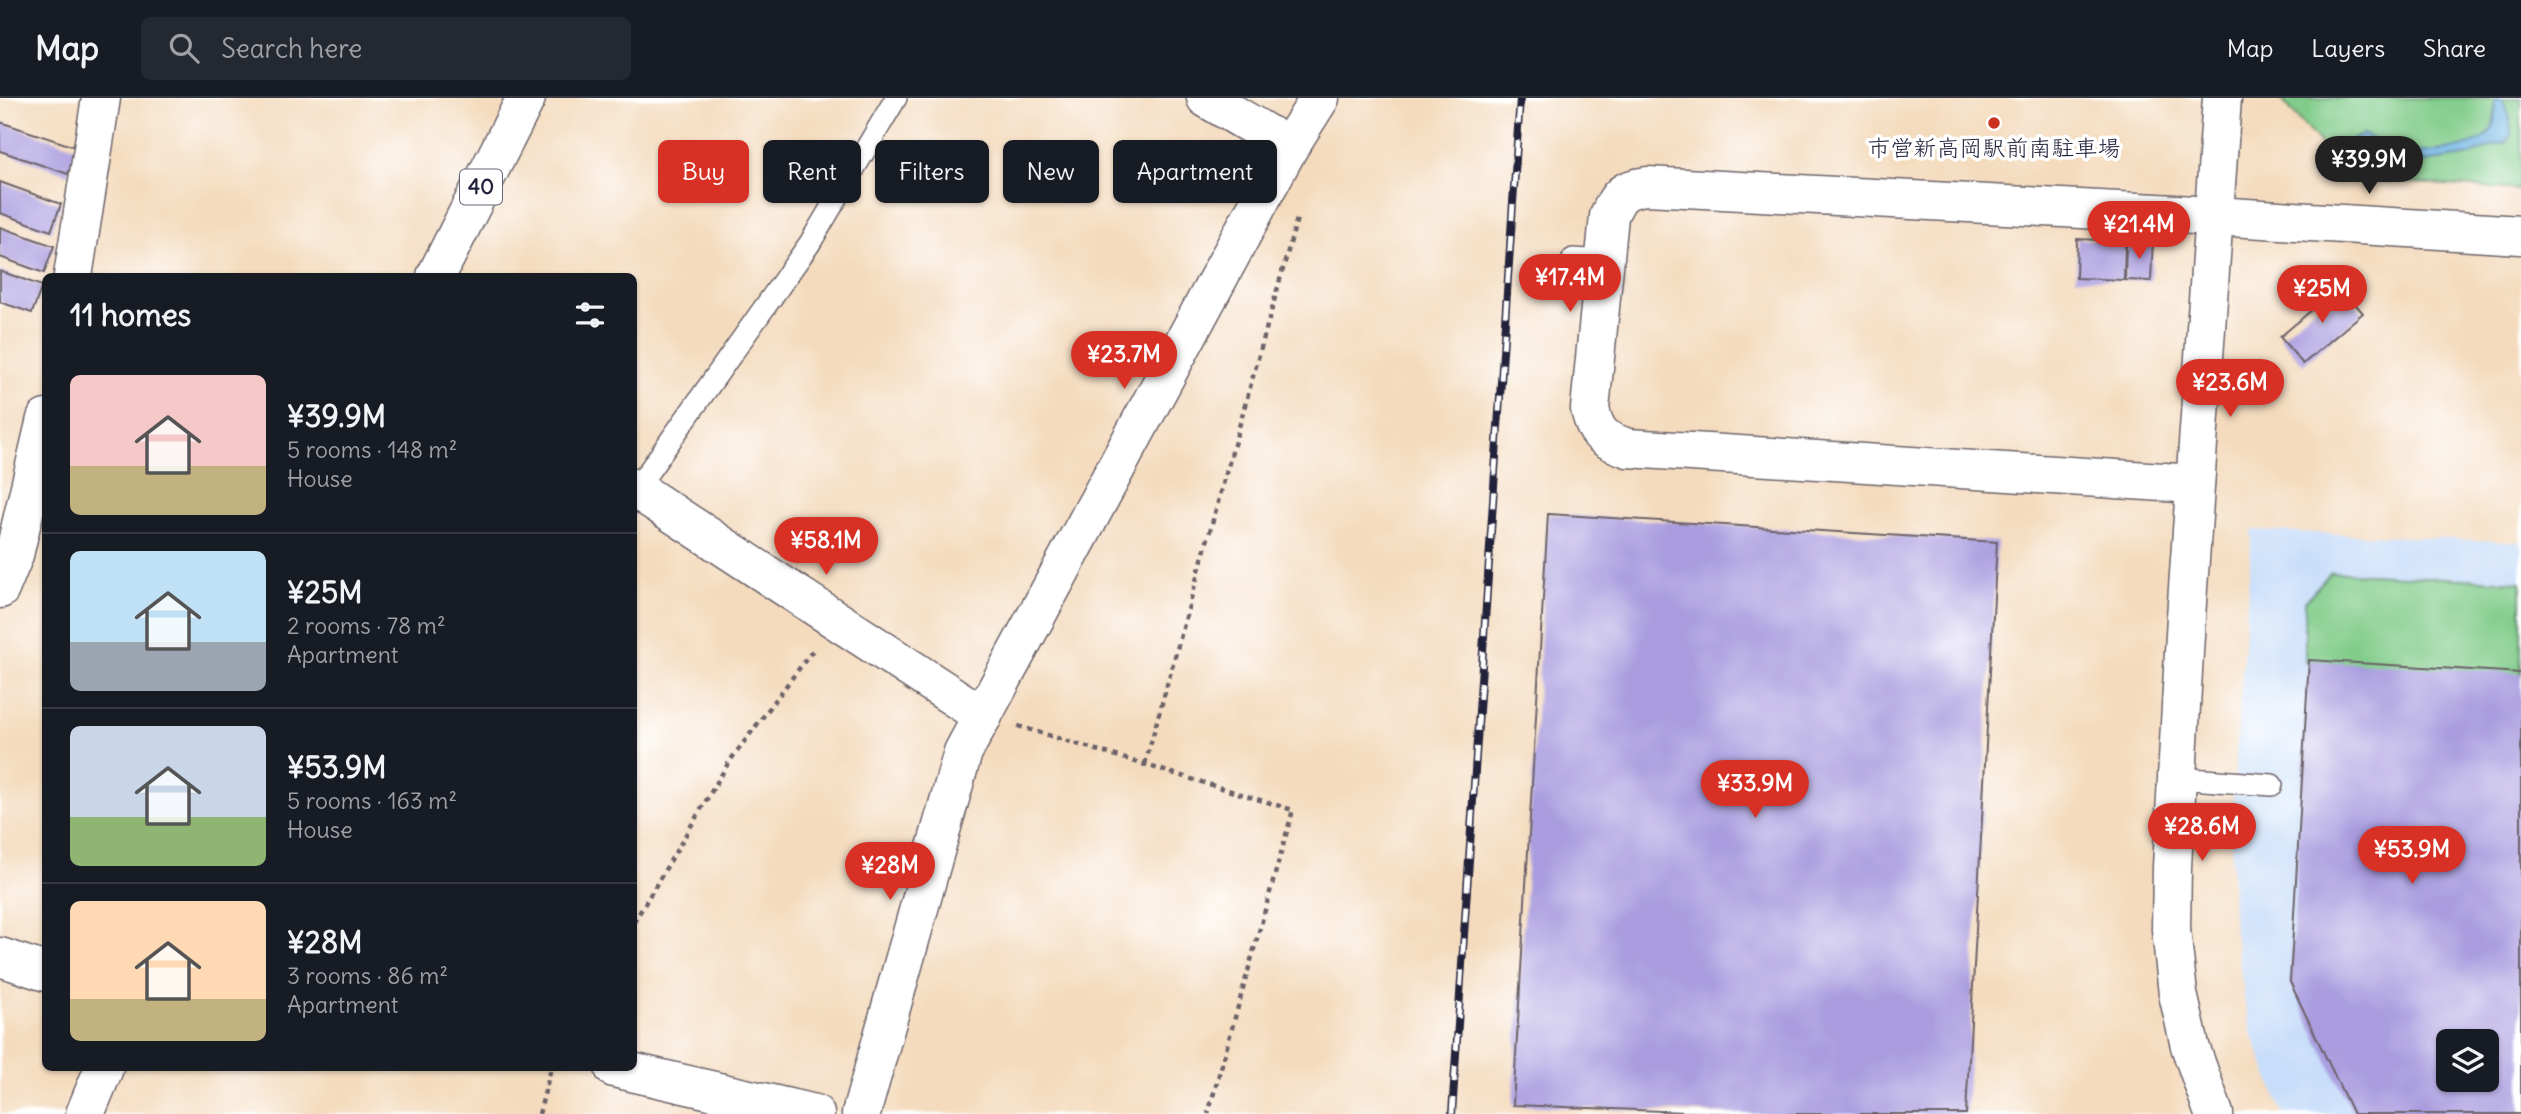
<!DOCTYPE html>
<meta charset="utf-8">
<style>
:root{--surface:#171b24;--page:#242831;--text:#f1f3f6;--muted:#9ea1a6;--line:#363941;--accent:#d93025}
body{margin:0;font-family:Delius,"Klee One",sans-serif;background:var(--page);color:var(--text);height:100vh;display:flex;flex-direction:column;font-size:26px;white-space:nowrap}
*{box-sizing:border-box;margin:0}
p{font-size:23px;color:var(--muted)}
.icon{flex:none;width:38px;height:38px;fill:none;stroke:currentColor;stroke-width:2;stroke-linecap:round;stroke-linejoin:round}
.map{position:relative;flex:1;overflow:hidden}
.panel{position:absolute;left:42px;top:175px;width:595px;height:798px;display:flex;flex-direction:column;background:var(--surface);border-radius:10px;box-shadow:0 2px 5px #0004}
.panel>*{flex:none}
.top-card{position:absolute;left:658px;top:42px;width:665px;height:63px;display:flex;gap:14px}
.tools{position:absolute;left:2436px;top:931px;display:grid;gap:14px}
.tools a{display:grid;place-items:center;width:63px;height:63px;border-radius:10px;background:var(--surface);box-shadow:0 2px 5px #0004;font-size:35px}
.price{position:absolute;translate:-50% -60px;padding:0 16px;border-radius:24px;background:var(--accent);color:#fff;font-size:23px;line-height:46px;filter:drop-shadow(0 2px 4px #0008)}
.price::after{content:'';position:absolute;left:50%;top:42px;width:21px;height:16px;margin-left:-10px;background:inherit;clip-path:polygon(0 0,100% 0,50% 100%)}
.price.on{background:#222;color:#fff}
ul{padding:0;list-style:none}
li{display:flex;align-items:center;gap:21px;height:175px;padding:0 28px}
li+li{border-top:2px solid var(--line)}
li span{display:grid;place-items:center;flex:none;width:196px;height:140px;border-radius:10px;color:#555}
li>.icon{margin-inline-start:auto}
span .icon{width:84px;height:84px;fill:#fffc;stroke-width:1}
li b{font-size:30px}
h2{display:flex;justify-content:space-between;align-items:center;height:84px;padding:0 28px;font-size:30px}
.chip{padding:0 24px;border-radius:10px;background:var(--surface);box-shadow:0 2px 5px #0004;font-size:24px;line-height:63px}
.chip.on{background:var(--accent);color:#fff}
header{display:flex;align-items:center;gap:42px;box-sizing:border-box;height:98px;padding:0 35px;background:var(--surface);border-bottom:2px solid var(--line)}
header strong{font-size:33px}
nav{display:flex;gap:38px;margin-inline-start:auto;font-size:24px}
.search{width:490px;height:63px;background:var(--page);display:flex;align-items:center;gap:18px;box-sizing:border-box;padding:0 24px;border-radius:10px;color:var(--muted);font-size:26px}
.map>svg:first-child{display:block}
.built{fill:#c7ddf9;fill-rule:evenodd}
.green{fill:#81cc8a;stroke:#527762;stroke-width:2}
.water{fill:#6bb2e2;stroke:#466a8e;stroke-width:2}
.building{fill:#a99cdf;fill-rule:evenodd}
.lines{fill:none;stroke-linecap:round;stroke-linejoin:round}
.lane-casing{stroke:#6c6369;stroke-width:24}
.street-casing{stroke:#6c6369;stroke-width:41}
.secondary-casing{stroke:#6c6369;stroke-width:41}
.primary-casing{stroke:#6c6369;stroke-width:41}
.path{stroke:#6c6369;stroke-width:4.5;stroke-dasharray:5 5;stroke-linecap:butt}
.lane{stroke:#fff;stroke-width:21}
.street{stroke:#fff;stroke-width:38}
.secondary{stroke:#fff;stroke-width:38}
.primary{stroke:#fff;stroke-width:38}
.rail-casing{stroke:#22223b;stroke-width:8}
.rail{stroke:#fff;stroke-width:5;stroke-dasharray:16;stroke-linecap:butt}
.poi-dot{fill:#c8321e;stroke:#fff;stroke-width:2.5}
.labels{text-anchor:middle;stroke-width:7;stroke-linejoin:round;paint-order:stroke}
.shield{fill:#fff;stroke:#646476;stroke-width:2}
.shield-label{font-size:21px;font-weight:bold;fill:#22223b}
.poi-label{font-size:23px;fill:#22223b;stroke:#fff}
</style>
<header>
<strong>Map</strong>
<div class="search"><svg class="icon" aria-label="search" viewBox="0 0 24 24"><circle cx="10" cy="10" r="6"/><path d="M15 15l6 6"/></svg>Search here</div>
<nav><a>Map</a><a>Layers</a><a>Share</a></nav>
</header>
<div class="map">
<svg width="2521" height="1016" viewBox="0 0 2521 1016">
<rect width="100%" height="100%" fill="#fff"/>
<filter id="ink" filterUnits="userSpaceOnUse"><feTurbulence type="fractalNoise" baseFrequency=".0143" numOctaves="2"/><feDisplacementMap in="SourceGraphic" scale="14" xChannelSelector="R" yChannelSelector="G"/><feConvolveMatrix kernelMatrix="1 2 1 2 8 2 1 2 1" color-interpolation-filters="sRGB"/></filter>
<filter id="wash" filterUnits="userSpaceOnUse"><feTurbulence type="fractalNoise" baseFrequency=".00686" numOctaves="4" result="noise"/><feDisplacementMap in="SourceGraphic" scale="28" xChannelSelector="R" yChannelSelector="G"/><feGaussianBlur stdDeviation="1.57" result="paint"/><feColorMatrix in="noise" values="0 0 0 0 0 0 0 0 0 0 0 0 0 0 0 0 0 1.4 0 .05"/><feComposite in="paint" operator="in"/></filter>
<g filter="url(#wash)">
<rect width="100%" height="100%" fill="#f4dbbe"/>
<path class="built" d="M2252 432 2521 444V1016H2283L2252 936 2245 905 2233 820 2231 729ZM2448 943H2487V982H2448Z"/>
<g class="green">
<polygon points="2280,0 2521,0 2521,92 2351,81"/>
<polygon points="2331,474 2521,484 2521,578 2305,564 2305,503"/>
</g>
<path class="water" d="M2494 0H2503C2506 14 2512 23 2511 38L2505 45 2495 47 2471 57 2412 66 2376 63 2352 49V42L2363 36C2374 42 2386 49 2398 52 2419 58 2478 52 2491 32 2496 23 2495 10 2494 0Z"/>
<g id="blocks">
<g class="building">
<polygon points="0,24 78,50 68,76 0,53"/>
<polygon points="0,84 61,106 51,133 0,115"/>
<polygon points="0,129 54,148 44,175 0,159"/>
<polygon points="2077,141 2125,143 2124,182 2076,180"/>
<polygon points="2143,141 2153,141 2151,183 2125,182 2126,146 2142,147"/>
<polygon points="0,173 42,188 32,215 0,204"/>
<polygon points="2340,188 2363,215 2303,266 2280,239"/>
<polygon points="1548,416 1997,444 1966,1016 1734,1016 1513,1007"/>
<path d="M2309 562 2521 575V1016H2353L2290 884ZM2448 943H2487V982H2448Z"/>
</g>
</g>
</g>
<g filter="url(#ink)">
<use href="#blocks" fill-opacity="0" stroke="#6c6369" stroke-width="2"/>
<g class="lines">
<defs>
<g id="lane">
<polyline points="1573,161 1605,163"/>
<polyline points="634,394 810,145 896,0"/>
<polyline points="2177,680 2272,687"/>
</g>
<g id="street">
<polyline points="1206,0 1289,49"/>
<polyline points="73,178 101,0"/>
<path d="M2195 386 1628 350C1604 342 1596 337 1590 311L1609 118C1618 96 1623 91 1647 88L2214 118"/>
<polyline points="634,390 983,618"/>
<polyline points="0,491 14,457 46,321"/>
<polyline points="0,859 46,874"/>
<polyline points="861,1016 963,654 1289,49 1320,0"/>
</g>
<g id="secondary">
<polyline points="2214,118 2521,137"/>
<polyline points="614,970 815,1016"/>
<polyline points="2214,1016 2190,948 2178,896 2171,831 2172,769 2186,519 2222,0"/>
</g>
<g id="primary">
<polyline points="436,178 526,0"/>
<polyline points="85,1016 104,970"/>
</g>
</defs>
<use href="#lane" class="lane-casing"/>
<use href="#street" class="street-casing"/>
<use href="#secondary" class="secondary-casing"/>
<use href="#primary" class="primary-casing"/>
<g class="path">
<polyline points="1018,628 1293,712 1208,1016"/>
<polyline points="1145,666 1298,117"/>
<polyline points="634,824 729,664 813,552"/>
<polyline points="539,1016 551,970"/>
</g>
<use href="#lane" class="lane"/>
<use href="#street" class="street"/>
<use href="#secondary" class="secondary"/>
<use href="#primary" class="primary"/>
<defs>
<polyline id="rail" points="1452,1016 1520,0"/>
</defs>
<use href="#rail" class="rail-casing"/>
<use href="#rail" class="rail"/>
</g>
</g>
<circle class="poi-dot" cx="1994" cy="25" r="7"/>
<g class="labels">
<rect class="shield" x="460" y="71.5" width="42" height="35" rx="5"/>
<g class="shield-label">
<text x="481" y="96">40</text>
</g>
<g class="poi-label">
<text x="1994" y="58">市営新高岡駅前南駐車場</text>
</g>
</g>
</svg>
<div class="tools">
<a><svg class="icon" aria-label="layers" viewBox="0 0 24 24"><path d="M12 4l9 5-9 5-9-5zM3 14l9 5 9-5"/></svg></a>
</div>
<b class="price on" style="left:2369px;top:98px">¥39.9M</b>
<b class="price" style="left:2139px;top:163px">¥21.4M</b>
<b class="price" style="left:1570px;top:216px">¥17.4M</b>
<b class="price" style="left:2322px;top:227px">¥25M</b>
<b class="price" style="left:1124px;top:293px">¥23.7M</b>
<b class="price" style="left:2230px;top:321px">¥23.6M</b>
<b class="price" style="left:826px;top:479px">¥58.1M</b>
<b class="price" style="left:1755px;top:722px">¥33.9M</b>
<b class="price" style="left:2202px;top:765px">¥28.6M</b>
<b class="price" style="left:2412px;top:788px">¥53.9M</b>
<b class="price" style="left:890px;top:804px">¥28M</b>
<div class="top-card">
<a class="chip on">Buy</a>
<a class="chip">Rent</a>
<a class="chip">Filters</a>
<a class="chip">New</a>
<a class="chip">Apartment</a>
</div>
<section class="panel">
<h2>11 homes<svg class="icon" aria-label="filters" viewBox="0 0 24 24"><path d="M4 7h16M4 17h16"/><circle cx="9" cy="7" r="2"/><circle cx="15" cy="17" r="2"/></svg></h2>
<ul>
<li><span style="background:linear-gradient(#f6c9c9 65%,#c2b280 0)"><svg class="icon" aria-label="home" viewBox="0 0 24 24"><path d="M3 11l9-7 9 7M6 9v11h12V9"/></svg></span><div><b>¥39.9M</b><p>5 rooms · 148 m²</p><p>House</p></div></li>
<li><span style="background:linear-gradient(#bfe0f5 65%,#9aa5b1 0)"><svg class="icon" aria-label="home" viewBox="0 0 24 24"><path d="M3 11l9-7 9 7M6 9v11h12V9"/></svg></span><div><b>¥25M</b><p>2 rooms · 78 m²</p><p>Apartment</p></div></li>
<li><span style="background:linear-gradient(#c9d6e8 65%,#8fb573 0)"><svg class="icon" aria-label="home" viewBox="0 0 24 24"><path d="M3 11l9-7 9 7M6 9v11h12V9"/></svg></span><div><b>¥53.9M</b><p>5 rooms · 163 m²</p><p>House</p></div></li>
<li><span style="background:linear-gradient(#ffd9b3 70%,#c2b280 0)"><svg class="icon" aria-label="home" viewBox="0 0 24 24"><path d="M3 11l9-7 9 7M6 9v11h12V9"/></svg></span><div><b>¥28M</b><p>3 rooms · 86 m²</p><p>Apartment</p></div></li>
</ul>
</section>
</div>
